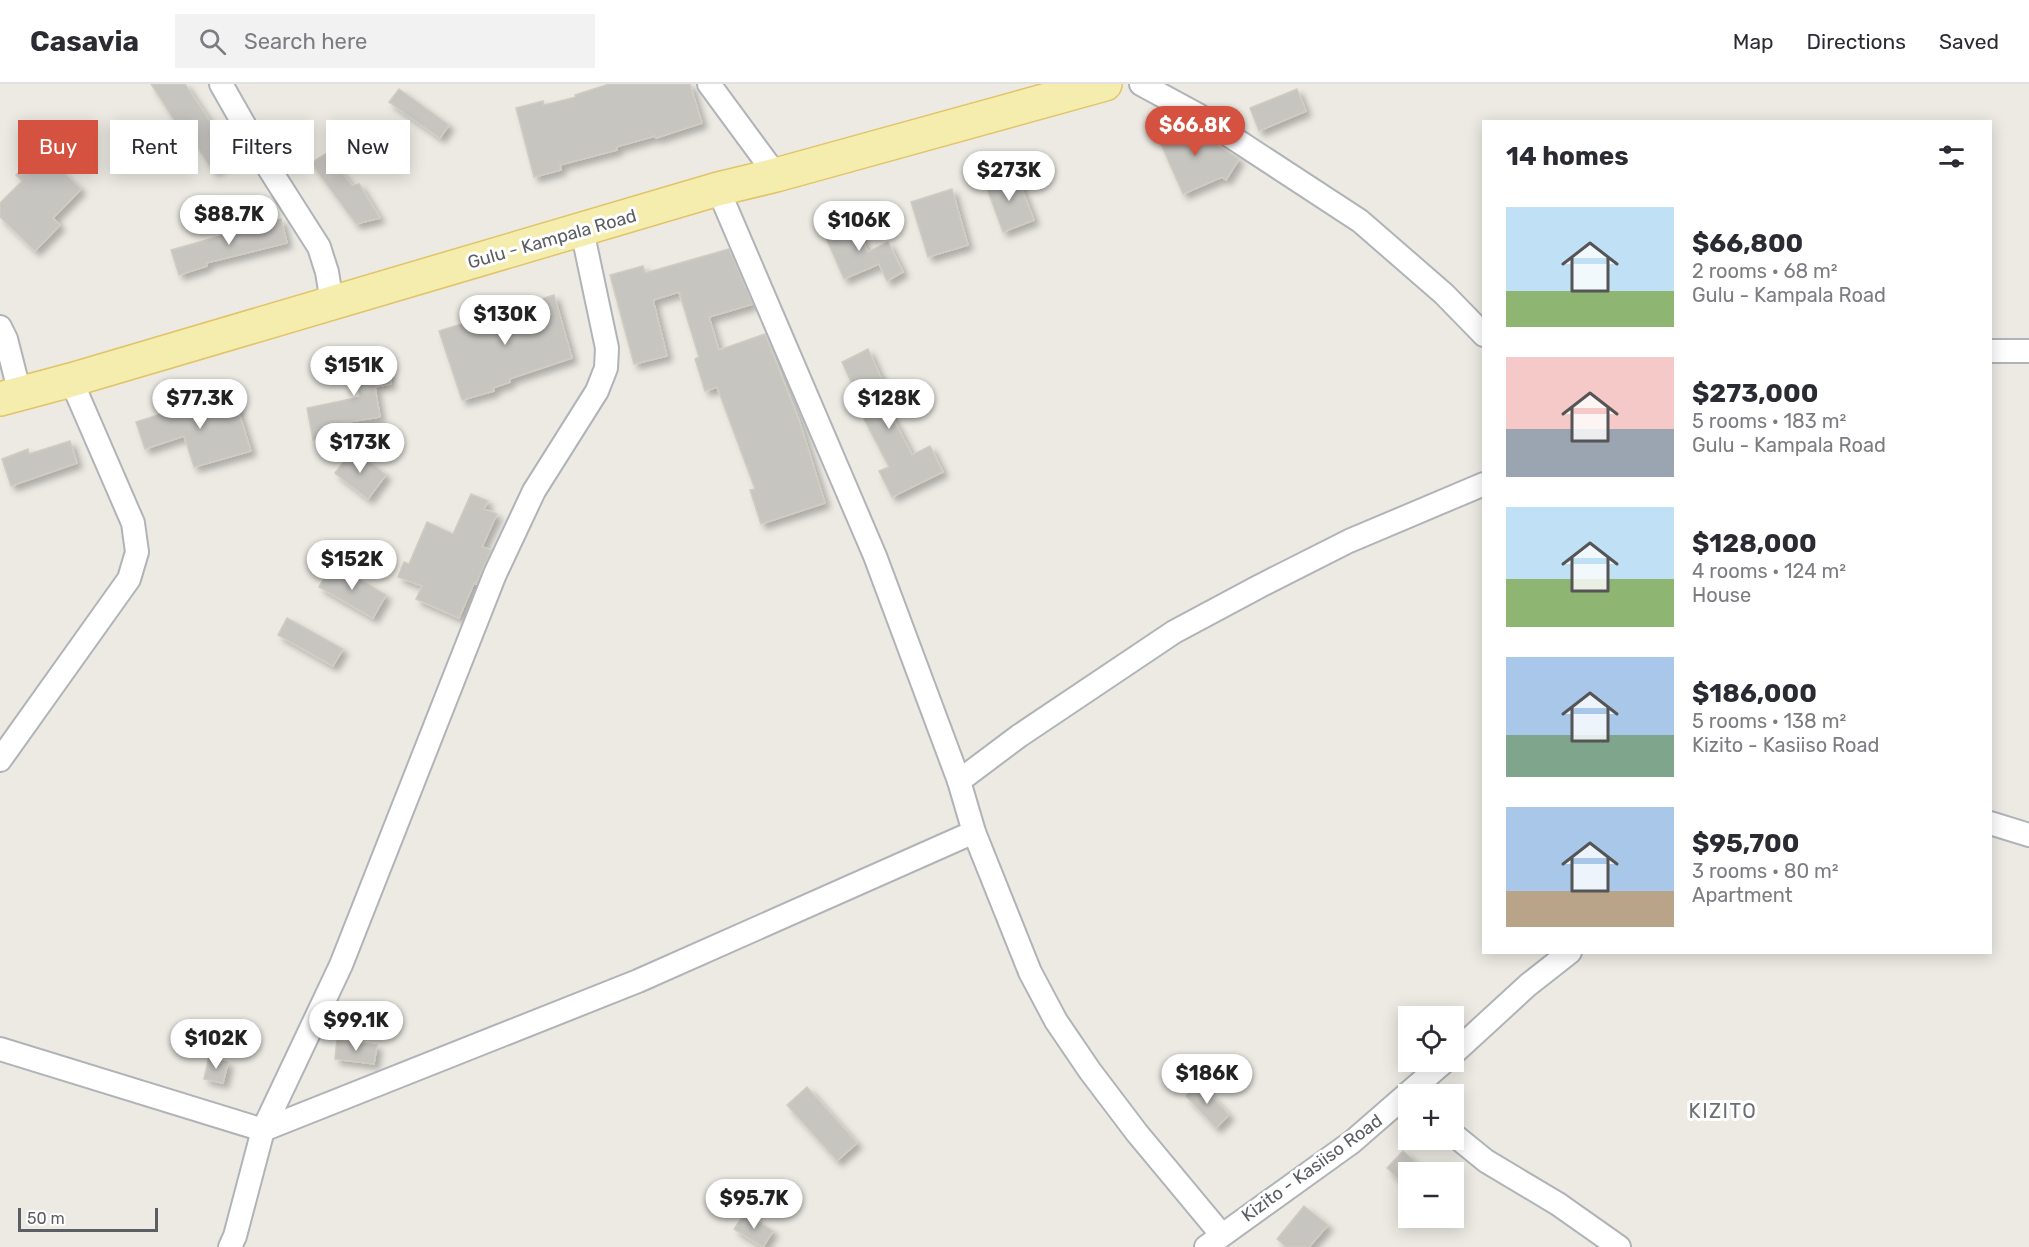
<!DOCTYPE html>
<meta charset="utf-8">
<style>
:root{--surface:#fff;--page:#f2f2f3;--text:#2b2b33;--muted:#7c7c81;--line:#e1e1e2;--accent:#d55240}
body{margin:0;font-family:Rubik,sans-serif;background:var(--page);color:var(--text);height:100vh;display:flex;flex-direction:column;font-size:22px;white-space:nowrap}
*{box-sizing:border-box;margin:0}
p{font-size:20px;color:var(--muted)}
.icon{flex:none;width:33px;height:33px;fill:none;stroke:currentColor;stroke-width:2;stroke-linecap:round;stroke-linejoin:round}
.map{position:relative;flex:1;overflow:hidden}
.side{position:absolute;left:1482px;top:36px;width:510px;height:834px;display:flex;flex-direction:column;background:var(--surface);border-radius:0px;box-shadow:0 3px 15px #0003}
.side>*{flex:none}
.banner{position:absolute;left:18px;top:36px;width:570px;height:54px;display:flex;gap:12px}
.fabs{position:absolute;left:1398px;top:922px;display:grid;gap:12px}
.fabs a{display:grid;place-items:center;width:66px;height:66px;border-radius:0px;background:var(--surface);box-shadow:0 3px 15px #0003;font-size:30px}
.scale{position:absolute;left:18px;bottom:15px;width:140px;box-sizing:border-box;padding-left:6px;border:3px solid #5b5e62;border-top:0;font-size:16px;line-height:21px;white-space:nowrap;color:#5b5e62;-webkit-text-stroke:4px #fff;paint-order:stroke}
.price{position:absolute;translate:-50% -51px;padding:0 14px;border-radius:21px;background:#fff;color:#222;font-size:20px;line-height:39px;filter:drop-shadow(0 2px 3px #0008)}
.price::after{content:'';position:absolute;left:50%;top:36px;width:18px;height:14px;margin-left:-9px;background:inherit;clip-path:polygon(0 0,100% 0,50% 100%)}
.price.current{background:var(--accent);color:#fff}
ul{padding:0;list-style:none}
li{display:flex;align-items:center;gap:18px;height:150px;padding:0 24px}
li span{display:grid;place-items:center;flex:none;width:168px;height:120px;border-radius:0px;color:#555}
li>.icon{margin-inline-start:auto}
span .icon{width:72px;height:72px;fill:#fffc;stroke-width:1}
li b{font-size:26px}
h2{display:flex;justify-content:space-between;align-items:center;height:72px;padding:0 24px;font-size:26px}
.tag{padding:0 21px;border-radius:0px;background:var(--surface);box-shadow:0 3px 15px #0003;font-size:21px;line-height:54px}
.tag.current{background:var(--accent);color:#fff}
header{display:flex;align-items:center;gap:36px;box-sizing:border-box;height:84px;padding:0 30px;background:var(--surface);border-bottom:2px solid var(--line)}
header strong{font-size:28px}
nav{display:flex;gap:33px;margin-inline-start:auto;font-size:21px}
.search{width:420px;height:54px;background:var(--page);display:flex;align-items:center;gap:15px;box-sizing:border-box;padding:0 21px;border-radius:0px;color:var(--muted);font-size:22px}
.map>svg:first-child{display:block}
.building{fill:#c7c5c0;stroke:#d0ccc2;stroke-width:1.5;filter:url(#shadow)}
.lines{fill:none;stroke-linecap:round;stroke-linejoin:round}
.street-casing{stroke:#b0b3b7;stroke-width:26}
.primary-casing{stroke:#e1c467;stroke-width:36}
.street{stroke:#fff;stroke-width:22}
.primary{stroke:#f5edae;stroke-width:33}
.labels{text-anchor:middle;stroke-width:6;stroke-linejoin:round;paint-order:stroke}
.street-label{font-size:18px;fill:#5b5e62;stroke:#fff}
.neighbourhood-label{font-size:20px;letter-spacing:1.5px;fill:#6c7074;stroke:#fff}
</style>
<header>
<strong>Casavia</strong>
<div class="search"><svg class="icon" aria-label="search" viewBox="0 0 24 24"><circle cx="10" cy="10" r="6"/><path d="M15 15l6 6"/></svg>Search here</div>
<nav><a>Map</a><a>Directions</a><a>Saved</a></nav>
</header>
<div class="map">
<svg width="2029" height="1163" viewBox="0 0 2029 1163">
<defs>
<filter id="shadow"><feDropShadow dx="5" dy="5" stdDeviation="3" flood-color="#0004"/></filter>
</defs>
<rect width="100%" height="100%" fill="#eceae3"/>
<g class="building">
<polygon points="151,0 185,0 234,73 213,87 185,44 181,47"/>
<polygon points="609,0 690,0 702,39 656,54 655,52 616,63 617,66 560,81 561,86 534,93 516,24 543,17 544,21 576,13 575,11"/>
<polygon points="399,5 449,41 440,54 389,18"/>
<polygon points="1297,5 1306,27 1259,47 1250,24"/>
<polygon points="1182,38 1239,75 1226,96 1222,93 1183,110 1156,49"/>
<polygon points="40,66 81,105 53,134 60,141 35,167 0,133 0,119 22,97 16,91"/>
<polygon points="327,69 352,102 359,100 380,134 356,140 311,79"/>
<polygon points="1015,88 1034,136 1003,148 985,99"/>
<polygon points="952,105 968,161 928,173 911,118"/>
<polygon points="853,134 868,168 888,158 903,188 887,197 879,180 844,195 823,147"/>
<polygon points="281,135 287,159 206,179 207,182 179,191 171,166"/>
<polygon points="729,165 753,220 709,233 719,266 765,250 800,339 825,419 761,440 750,406 755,405 717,303 705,307 695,275 699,273 679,208 653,216 667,272 634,280 610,191 643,182 645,189"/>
<polygon points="554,211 572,274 509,295 510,298 493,304 494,307 462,316 439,247"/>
<polygon points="868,265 882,296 875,299 912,371 930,362 943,388 892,413 879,387 889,383 863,333 866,331 842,278"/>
<polygon points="385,267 391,300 375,303 380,333 324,342 335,351 313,356 307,324 360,313 353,274"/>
<polygon points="233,310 251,367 194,383 184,352 145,365 136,338 192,320 193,322"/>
<polygon points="70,357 77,379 11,402 2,375 28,365 29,370"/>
<polygon points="353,365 386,391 368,415 335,389"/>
<polygon points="471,410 488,417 484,425 497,430 482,463 491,466 476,500 474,499 459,534 416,515 422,502 398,493 404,478 409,480 427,438 453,450"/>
<polygon points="332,479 386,511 373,534 319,503"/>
<polygon points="287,534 343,565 333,582 278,551"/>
<polygon points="337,956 377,961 374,980 335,975"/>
<polygon points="209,973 228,978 223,999 204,995"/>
<polygon points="1199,998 1229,1031 1216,1044 1186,1012"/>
<polygon points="807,1003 857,1059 837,1077 787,1021"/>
<polygon points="1403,1067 1427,1089 1408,1089 1408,1104 1387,1084"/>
<polygon points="1304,1122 1328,1141 1309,1163 1286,1163 1277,1155"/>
<polygon points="745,1129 773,1147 763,1163 734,1145"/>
</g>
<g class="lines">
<defs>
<g id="street">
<polyline points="221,0 270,86 319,163 327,188 332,219"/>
<polyline points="709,0 776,91"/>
<polyline points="1141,0 1198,31 1360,137 1444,210 1484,251"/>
<polyline points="718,105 875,472 959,697 974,748 1030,888 1056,937 1090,987 1137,1049 1221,1150"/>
<polyline points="0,243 6,255 20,310"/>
<polyline points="1990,267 2029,267"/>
<polyline points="0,676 129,495 137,468 133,439 71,296"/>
<polyline points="959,697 1019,652 1174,548 1260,502 1349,457 1484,400"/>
<polyline points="1990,739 2029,751"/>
<polyline points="0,965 263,1046 638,897 974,748"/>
<polyline points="1454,969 1528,901 1570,868"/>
<polyline points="1454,1051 1486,1077 1558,1120 1619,1163"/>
<polyline points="230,1163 235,1152 263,1046 341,881 495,490 534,407 597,307 606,284 607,264 582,146"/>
<polyline points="1206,1163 1352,1058 1444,978"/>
</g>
<polyline id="primary" points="0,315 71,296 718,105 776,91 1105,0"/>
</defs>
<use href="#street" class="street-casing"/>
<use href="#primary" class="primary-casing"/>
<use href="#street" class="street"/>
<use href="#primary" class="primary"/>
</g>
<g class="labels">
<g class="street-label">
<text transform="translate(552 155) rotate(-16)" y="6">Gulu - Kampala Road</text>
<text transform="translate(1312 1084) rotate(-36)" y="6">Kizito - Kasiiso Road</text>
</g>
<g class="neighbourhood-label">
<text x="1723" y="1034">KIZITO</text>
</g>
</g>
</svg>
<div class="fabs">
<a><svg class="icon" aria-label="locate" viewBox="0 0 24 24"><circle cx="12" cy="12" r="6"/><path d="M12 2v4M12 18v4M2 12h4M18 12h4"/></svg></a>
<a>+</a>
<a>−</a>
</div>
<div class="scale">50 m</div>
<b class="price current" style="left:1195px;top:73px">$66.8K</b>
<b class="price" style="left:1009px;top:118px">$273K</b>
<b class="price" style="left:229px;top:162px">$88.7K</b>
<b class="price" style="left:859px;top:168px">$106K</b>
<b class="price" style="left:505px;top:262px">$130K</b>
<b class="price" style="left:354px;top:313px">$151K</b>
<b class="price" style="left:200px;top:346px">$77.3K</b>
<b class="price" style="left:889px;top:346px">$128K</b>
<b class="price" style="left:360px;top:390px">$173K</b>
<b class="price" style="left:352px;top:507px">$152K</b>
<b class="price" style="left:356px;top:968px">$99.1K</b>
<b class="price" style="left:216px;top:986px">$102K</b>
<b class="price" style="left:1207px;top:1021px">$186K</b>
<b class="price" style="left:754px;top:1146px">$95.7K</b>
<div class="banner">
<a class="tag current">Buy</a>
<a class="tag">Rent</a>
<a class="tag">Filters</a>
<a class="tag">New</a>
</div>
<section class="side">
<h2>14 homes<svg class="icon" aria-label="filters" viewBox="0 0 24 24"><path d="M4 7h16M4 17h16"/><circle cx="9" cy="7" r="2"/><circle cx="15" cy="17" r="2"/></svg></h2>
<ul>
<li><span style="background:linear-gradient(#bfe0f5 70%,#8fb573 0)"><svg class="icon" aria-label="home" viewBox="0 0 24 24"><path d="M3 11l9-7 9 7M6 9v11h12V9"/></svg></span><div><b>$66,800</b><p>2 rooms · 68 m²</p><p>Gulu - Kampala Road</p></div></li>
<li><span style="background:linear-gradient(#f6c9c9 60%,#9aa5b1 0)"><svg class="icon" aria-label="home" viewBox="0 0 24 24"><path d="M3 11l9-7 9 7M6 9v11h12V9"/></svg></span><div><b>$273,000</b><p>5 rooms · 183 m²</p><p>Gulu - Kampala Road</p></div></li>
<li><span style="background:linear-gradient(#bfe0f5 60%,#8fb573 0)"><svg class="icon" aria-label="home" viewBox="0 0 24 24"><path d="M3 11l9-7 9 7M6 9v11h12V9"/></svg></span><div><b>$128,000</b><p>4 rooms · 124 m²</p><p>House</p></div></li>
<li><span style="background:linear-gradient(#a9c7e8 65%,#7fa58c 0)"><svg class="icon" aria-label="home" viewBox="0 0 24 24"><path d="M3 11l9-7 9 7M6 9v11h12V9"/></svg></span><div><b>$186,000</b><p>5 rooms · 138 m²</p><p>Kizito - Kasiiso Road</p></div></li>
<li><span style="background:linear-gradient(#a9c7e8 70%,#b9a48a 0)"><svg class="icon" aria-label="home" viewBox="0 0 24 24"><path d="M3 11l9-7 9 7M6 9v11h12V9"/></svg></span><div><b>$95,700</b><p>3 rooms · 80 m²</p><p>Apartment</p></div></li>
</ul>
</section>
</div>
